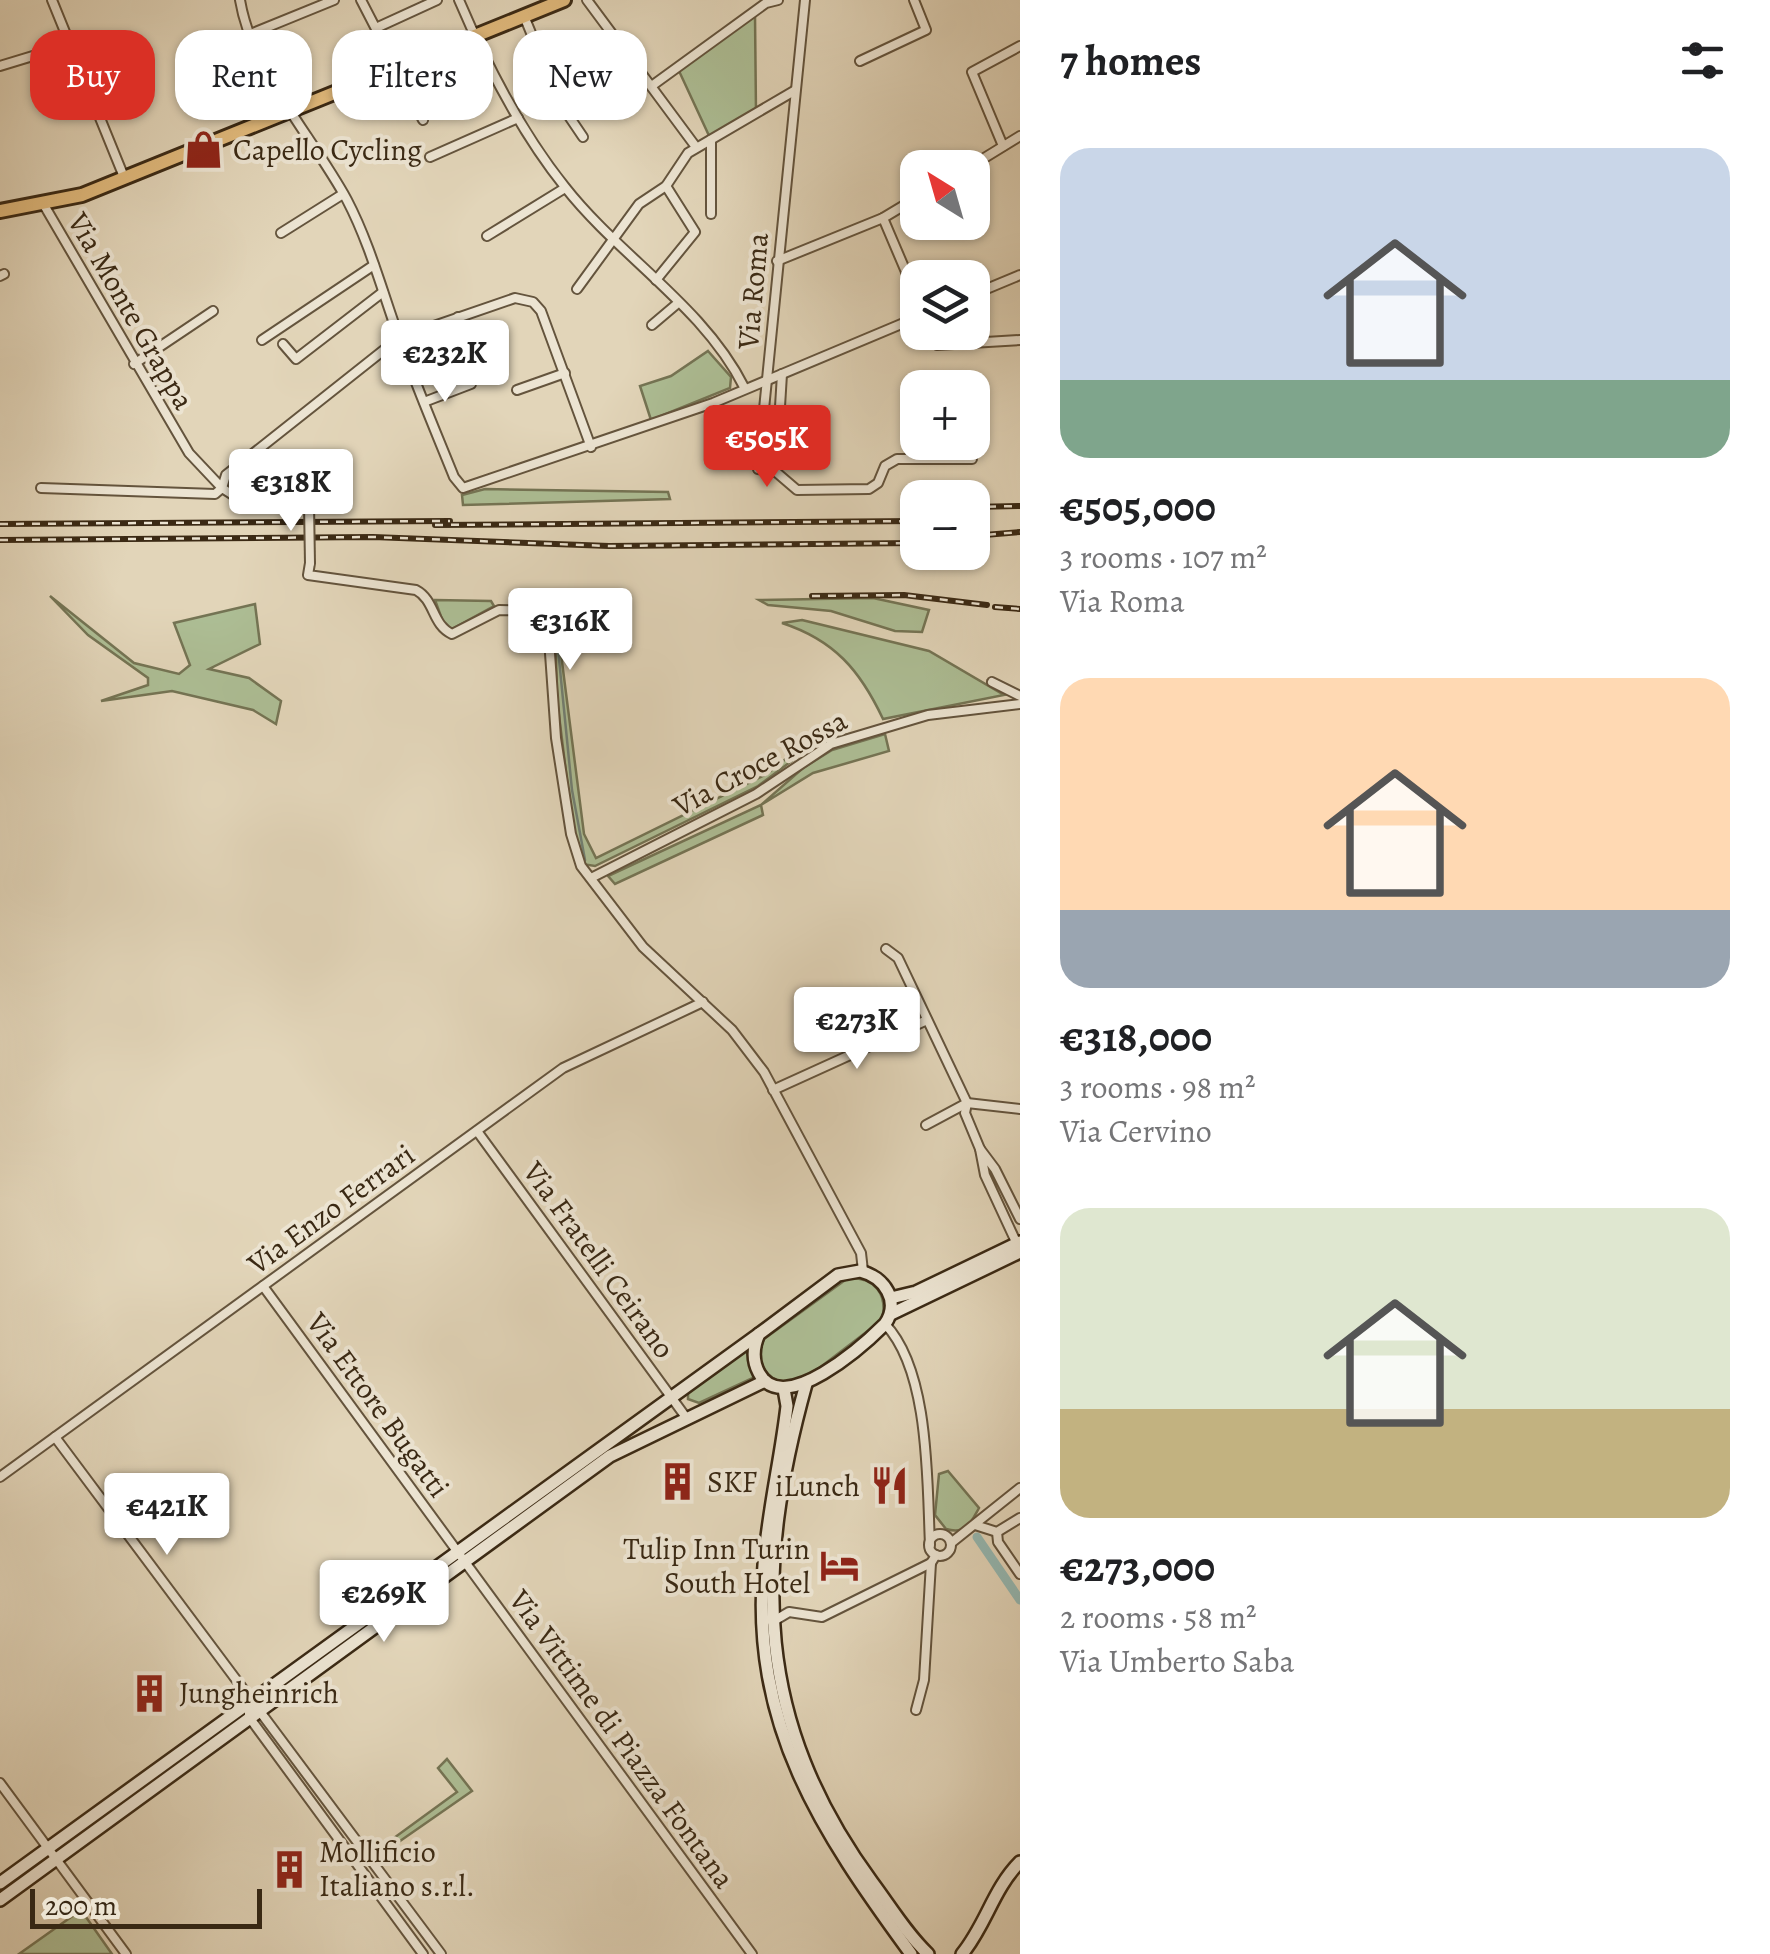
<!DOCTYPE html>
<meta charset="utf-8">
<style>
:root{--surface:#fff;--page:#f2f2f2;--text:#202124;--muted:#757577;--accent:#d93025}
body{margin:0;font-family:Alegreya,serif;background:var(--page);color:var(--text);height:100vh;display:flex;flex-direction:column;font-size:38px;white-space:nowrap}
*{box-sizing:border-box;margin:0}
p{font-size:32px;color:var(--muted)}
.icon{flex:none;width:55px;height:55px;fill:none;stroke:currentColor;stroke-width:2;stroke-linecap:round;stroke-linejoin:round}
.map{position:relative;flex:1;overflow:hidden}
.panel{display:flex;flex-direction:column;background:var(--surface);width:750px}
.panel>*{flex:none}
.hud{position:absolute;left:30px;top:30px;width:840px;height:90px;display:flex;gap:20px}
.needle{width:65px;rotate:323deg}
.fabs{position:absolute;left:900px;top:150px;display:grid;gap:20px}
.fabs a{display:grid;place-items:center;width:90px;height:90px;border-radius:20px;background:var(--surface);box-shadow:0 2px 8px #0004;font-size:50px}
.scale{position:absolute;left:30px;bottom:25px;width:232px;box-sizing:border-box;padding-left:10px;border:5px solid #3a2914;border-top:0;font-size:28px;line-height:35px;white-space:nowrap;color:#3a2914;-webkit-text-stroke:8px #ece4d2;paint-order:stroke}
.price{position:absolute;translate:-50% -85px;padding:0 22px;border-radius:10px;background:#fff;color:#222;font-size:32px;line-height:65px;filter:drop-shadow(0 2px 5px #0008)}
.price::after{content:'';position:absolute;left:50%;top:60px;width:30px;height:22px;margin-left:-15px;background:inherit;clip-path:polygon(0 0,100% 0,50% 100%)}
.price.on{background:var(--accent);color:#fff}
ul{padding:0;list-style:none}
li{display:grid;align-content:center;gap:20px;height:530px;padding:0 40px}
li span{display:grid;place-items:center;height:310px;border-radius:30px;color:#555}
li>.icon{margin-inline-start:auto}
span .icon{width:180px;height:180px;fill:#fffc;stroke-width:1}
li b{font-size:42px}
h2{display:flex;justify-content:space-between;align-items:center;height:120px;padding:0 40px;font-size:42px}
.tag{padding:0 35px;border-radius:30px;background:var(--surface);box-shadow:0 2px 8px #0004;font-size:35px;line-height:90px}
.tag.on{background:var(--accent);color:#fff}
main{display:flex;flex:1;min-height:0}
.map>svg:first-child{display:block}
.green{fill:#adbe95;stroke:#747454;stroke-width:2.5}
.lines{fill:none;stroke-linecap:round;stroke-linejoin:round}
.stream{stroke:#717f73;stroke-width:2.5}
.canal{stroke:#95b8b2;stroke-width:9}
.street-casing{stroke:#64543d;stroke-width:12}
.secondary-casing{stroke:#3a2914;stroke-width:16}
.primary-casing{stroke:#3a2914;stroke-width:18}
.street{stroke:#ece4d2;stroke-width:8}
.secondary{stroke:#ece4d2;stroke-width:11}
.primary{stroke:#e1ba7c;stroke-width:12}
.rail-casing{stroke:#3a2914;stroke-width:6}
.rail{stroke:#ece4d2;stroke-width:2.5;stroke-dasharray:8;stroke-linecap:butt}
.street-bridge-casing{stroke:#64543d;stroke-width:12;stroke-linecap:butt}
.street-bridge{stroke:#ece4d2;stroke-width:8}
.labels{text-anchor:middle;stroke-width:8;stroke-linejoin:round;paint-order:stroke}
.poi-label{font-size:30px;fill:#3a2914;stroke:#ece4d2;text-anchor:start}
.street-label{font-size:30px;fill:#3a2914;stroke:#ece4d2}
</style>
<main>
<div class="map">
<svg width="1020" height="1954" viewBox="0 0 1020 1954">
<rect width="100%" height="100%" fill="#e2d5b9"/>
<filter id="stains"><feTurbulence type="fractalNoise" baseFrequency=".002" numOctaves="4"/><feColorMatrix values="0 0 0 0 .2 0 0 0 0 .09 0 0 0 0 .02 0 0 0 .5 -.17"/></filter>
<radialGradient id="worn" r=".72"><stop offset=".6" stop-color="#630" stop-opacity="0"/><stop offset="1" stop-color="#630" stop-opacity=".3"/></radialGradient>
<g class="green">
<polygon points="755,15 756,113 711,140 679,71"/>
<polygon points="708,351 731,377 730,388 651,420 640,386 671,376"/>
<polygon points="485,489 668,492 670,499 463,505 462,495"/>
<polygon points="50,596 134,663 179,674 190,665 174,623 255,604 260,644 209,669 249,678 281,701 276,724 253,710 172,691 101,701 148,685 148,678 88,635"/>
<polygon points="873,598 929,610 922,632 895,631 831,611 768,605 759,600"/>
<polygon points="435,600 491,601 494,606 452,629 443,622"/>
<polygon points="568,611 600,616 561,654 584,834 596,858 767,774 798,749 797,757 758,786 595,866 582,864 574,837 557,699 555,620"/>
<path d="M802 620 929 651 1004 695 883 719C860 670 834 640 782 623Z"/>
<polygon points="885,734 889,751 813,773 761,805 763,815 615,884 608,876 761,805 803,768 832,750"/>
<path d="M848 1278C875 1277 888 1294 882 1320L801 1382C777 1385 762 1377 759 1352L764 1339Z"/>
<polygon points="746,1349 755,1377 699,1403 688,1399 688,1392"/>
<path d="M948 1471 979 1508C971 1522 967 1535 946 1529L935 1515 939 1474Z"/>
<polygon points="447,1759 472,1791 390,1848 387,1843 457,1792 438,1768"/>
<polygon points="81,1910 112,1954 19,1954"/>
</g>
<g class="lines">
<polyline class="stream" points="556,629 572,790 585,860"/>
<polyline class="canal" points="977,1537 1020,1600"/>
<defs>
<g id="street">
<polyline points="52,0 124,177"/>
<path d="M240 0C252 72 313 137 347 200 369 242 382 290 398 335 415 383 435 430 454 477L463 488 713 403 918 317"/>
<polyline points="361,0 423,120"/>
<path d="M459 0C487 66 520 131 565 187 619 256 704 307 744 387"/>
<polyline points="587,0 696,147"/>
<polyline points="524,16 560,103 583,137"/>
<polyline points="376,28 437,0"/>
<polyline points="248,35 334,0"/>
<polyline points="860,61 926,30 914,0"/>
<polyline points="0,66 69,45"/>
<polyline points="653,85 766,3 778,0"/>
<polyline points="1003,146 972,72 1020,46"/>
<polyline points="430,157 518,118"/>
<polyline points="968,168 1020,136"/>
<polyline points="44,205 189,453 222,488 226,475 399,338 515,298 533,302 541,311 591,447"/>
<polyline points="711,214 711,140"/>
<polyline points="883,218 918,300"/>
<polyline points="281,233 343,194"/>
<polyline points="487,236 565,188"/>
<polyline points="777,261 883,218 918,197"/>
<polyline points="0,276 4,274"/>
<polyline points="656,280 695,232 666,186"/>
<polyline points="577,289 639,204 666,186 688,153 794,91"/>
<polyline points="972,295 1020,275"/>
<polyline points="458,317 469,349"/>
<polyline points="652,325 678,303"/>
<polyline points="931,332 937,345 1020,340"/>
<polyline points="262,340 374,265"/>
<polyline points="283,344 296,359 383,292"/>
<polyline points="134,364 213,311"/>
<polyline points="782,374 776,472 758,469 805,0"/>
<polyline points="517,390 565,373"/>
<polyline points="424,402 471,384"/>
<polyline points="776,472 797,490 869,489 878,483 885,466 897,459 972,459"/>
<polyline points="41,488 215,494 222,488 233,495 299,499 309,505"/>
<polyline points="299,499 301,476"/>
<path d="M310 563 308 575 416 590C435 600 432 625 452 634L499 610 547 611 556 738 571 834 581 866 643 947 732 1030 764 1072 861 1253 863 1271"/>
<polyline points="992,682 1020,696"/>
<polyline points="591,878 756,794 831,744 928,715 1020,704"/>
<polyline points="886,949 898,958 967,1103 965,1113 980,1149"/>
<polyline points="773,1090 927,1020"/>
<polyline points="926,1125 967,1103 1020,1109"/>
<polyline points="477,1131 685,1416"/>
<polyline points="1017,1244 985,1175 980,1149 995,1169 1020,1219"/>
<polyline points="263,1286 752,1954"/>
<path d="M885 1324C930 1371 927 1483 930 1545"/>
<polyline points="55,1437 441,1954"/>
<polyline points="0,1477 563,1068 703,1002"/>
<polyline points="975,1525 997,1532 1020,1518"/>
<polyline points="997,1532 998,1542 1020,1574"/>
<circle cx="940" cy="1545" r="11"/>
<polyline points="951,1543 1020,1488"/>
<polyline points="772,1622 789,1612 822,1617 931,1563 936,1555"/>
<polyline points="249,1701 249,1717 423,1954"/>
<polyline points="916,1710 924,1680 931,1563"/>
<polyline points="0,1783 126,1954"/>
</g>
<g id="secondary">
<path d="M860 1271C884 1277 901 1301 885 1324 864 1345 783 1418 759 1373 752 1360 753 1347 759 1334L838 1275Z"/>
<polyline points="891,1298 916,1292 1020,1242"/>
<polyline points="891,1314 1020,1252"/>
<path d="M806 1384C754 1571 754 1721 872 1882 890 1906 906 1933 928 1954"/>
<path d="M784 1389 787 1406C781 1459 768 1511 764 1565 750 1725 821 1831 911 1954"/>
<polyline points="0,1883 759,1334"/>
<polyline points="0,1900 610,1456 765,1381"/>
<path d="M962 1954C986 1925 993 1889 1020 1862"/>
</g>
<polyline id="primary" points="0,211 82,195 564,0"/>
</defs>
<use href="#street" class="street-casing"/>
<use href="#secondary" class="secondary-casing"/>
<use href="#primary" class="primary-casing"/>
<use href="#street" class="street"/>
<use href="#secondary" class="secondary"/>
<use href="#primary" class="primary"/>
<defs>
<g id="rail">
<polyline points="972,507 1020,506"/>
<polyline points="0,524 450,521"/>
<polyline points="435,525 918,521"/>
<polyline points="972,536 1020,532"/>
<polyline points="0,540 373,537 609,546 918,543"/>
<polyline points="812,596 904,595 987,605"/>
<polyline points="995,607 1020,609"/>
</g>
</defs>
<use href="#rail" class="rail-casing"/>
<use href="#rail" class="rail"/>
<defs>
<polyline id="street-bridge" points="309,505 310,563"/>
</defs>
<use href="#street-bridge" class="street-bridge-casing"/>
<use href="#street-bridge" class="street-bridge"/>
</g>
<defs>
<symbol id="shop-bare" viewBox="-9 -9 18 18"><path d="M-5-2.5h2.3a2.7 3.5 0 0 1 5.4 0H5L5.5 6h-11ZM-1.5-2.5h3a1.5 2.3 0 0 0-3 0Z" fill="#8f2418" stroke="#ece4d2" stroke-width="2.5" paint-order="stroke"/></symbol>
<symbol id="building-bare" viewBox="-9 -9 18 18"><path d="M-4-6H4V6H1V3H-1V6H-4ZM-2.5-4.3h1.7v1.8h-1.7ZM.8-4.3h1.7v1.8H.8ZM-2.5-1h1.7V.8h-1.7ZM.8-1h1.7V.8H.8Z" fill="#8f2418" stroke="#ece4d2" stroke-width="2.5" paint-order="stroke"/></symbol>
<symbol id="restaurant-bare" viewBox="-9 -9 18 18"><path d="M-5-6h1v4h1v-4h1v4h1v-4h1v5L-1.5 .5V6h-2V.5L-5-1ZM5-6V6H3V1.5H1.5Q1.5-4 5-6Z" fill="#8f2418" stroke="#ece4d2" stroke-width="2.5" paint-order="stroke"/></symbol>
<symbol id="hotel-bare" viewBox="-9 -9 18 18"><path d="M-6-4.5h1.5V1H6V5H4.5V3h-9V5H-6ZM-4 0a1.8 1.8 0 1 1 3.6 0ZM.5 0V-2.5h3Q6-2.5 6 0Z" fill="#8f2418" stroke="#ece4d2" stroke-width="2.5" paint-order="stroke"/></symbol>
</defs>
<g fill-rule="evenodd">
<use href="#shop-bare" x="176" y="122" width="55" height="55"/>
<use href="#building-bare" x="650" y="1454" width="55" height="55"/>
<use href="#restaurant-bare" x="862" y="1458" width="55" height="55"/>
<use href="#hotel-bare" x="812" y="1538" width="55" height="55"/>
<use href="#building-bare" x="122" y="1666" width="55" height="55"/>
<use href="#building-bare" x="262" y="1842" width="55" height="55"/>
</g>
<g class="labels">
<g class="poi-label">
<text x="233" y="160">Capello Cycling</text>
<text x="707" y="1492">SKF</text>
<text x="860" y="1496" text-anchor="end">iLunch</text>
<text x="810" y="1559" text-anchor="end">Tulip Inn Turin<tspan x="810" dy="34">South Hotel</tspan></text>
<text x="179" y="1703">Jungheinrich</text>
<text x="319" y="1862">Mollificio<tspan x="319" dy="34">Italiano s.r.l.</tspan></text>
</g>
<g class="street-label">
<text transform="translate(753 291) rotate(-85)" y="10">Via Roma</text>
<text transform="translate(131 311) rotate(60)" y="10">Via Monte Grappa</text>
<text transform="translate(760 763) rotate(-28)" y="10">Via Croce Rossa</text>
<text transform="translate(331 1209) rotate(-36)" y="10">Via Enzo Ferrari</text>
<text transform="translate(599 1260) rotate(54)" y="10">Via Fratelli Ceirano</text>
<text transform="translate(378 1405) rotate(54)" y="10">Via Ettore Bugatti</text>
<text transform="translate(622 1739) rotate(54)" y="10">Via Vittime di Piazza Fontana</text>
</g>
</g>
<rect width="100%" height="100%" filter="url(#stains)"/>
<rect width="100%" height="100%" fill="url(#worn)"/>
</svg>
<div class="fabs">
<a><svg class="needle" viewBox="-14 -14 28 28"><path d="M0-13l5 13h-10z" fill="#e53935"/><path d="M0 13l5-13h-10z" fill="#757577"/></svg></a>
<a><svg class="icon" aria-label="layers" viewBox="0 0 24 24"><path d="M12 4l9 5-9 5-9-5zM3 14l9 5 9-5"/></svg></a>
<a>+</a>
<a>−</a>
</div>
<div class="scale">200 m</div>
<b class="price" style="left:445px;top:405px">€232K</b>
<b class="price on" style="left:767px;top:490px">€505K</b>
<b class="price" style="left:291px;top:534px">€318K</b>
<b class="price" style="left:570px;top:673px">€316K</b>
<b class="price" style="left:857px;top:1072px">€273K</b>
<b class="price" style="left:167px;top:1558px">€421K</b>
<b class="price" style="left:384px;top:1645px">€269K</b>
<div class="hud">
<a class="tag on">Buy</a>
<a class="tag">Rent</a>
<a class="tag">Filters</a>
<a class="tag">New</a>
</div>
</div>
<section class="panel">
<h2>7 homes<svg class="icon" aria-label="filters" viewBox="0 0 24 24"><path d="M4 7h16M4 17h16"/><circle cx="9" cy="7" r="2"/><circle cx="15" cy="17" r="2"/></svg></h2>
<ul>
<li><span style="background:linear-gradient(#c9d6e8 75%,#7fa58c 0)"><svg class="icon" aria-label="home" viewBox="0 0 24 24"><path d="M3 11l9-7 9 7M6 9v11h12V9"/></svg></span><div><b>€505,000</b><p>3 rooms · 107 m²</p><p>Via Roma</p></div></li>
<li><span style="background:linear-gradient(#ffd9b3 75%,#9aa5b1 0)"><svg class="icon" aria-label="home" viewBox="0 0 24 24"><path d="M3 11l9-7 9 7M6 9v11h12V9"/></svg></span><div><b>€318,000</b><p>3 rooms · 98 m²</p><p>Via Cervino</p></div></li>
<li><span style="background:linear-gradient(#dfe7d0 65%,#c2b280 0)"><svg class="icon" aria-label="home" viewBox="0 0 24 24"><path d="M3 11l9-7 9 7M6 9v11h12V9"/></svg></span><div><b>€273,000</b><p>2 rooms · 58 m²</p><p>Via Umberto Saba</p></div></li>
</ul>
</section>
</main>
